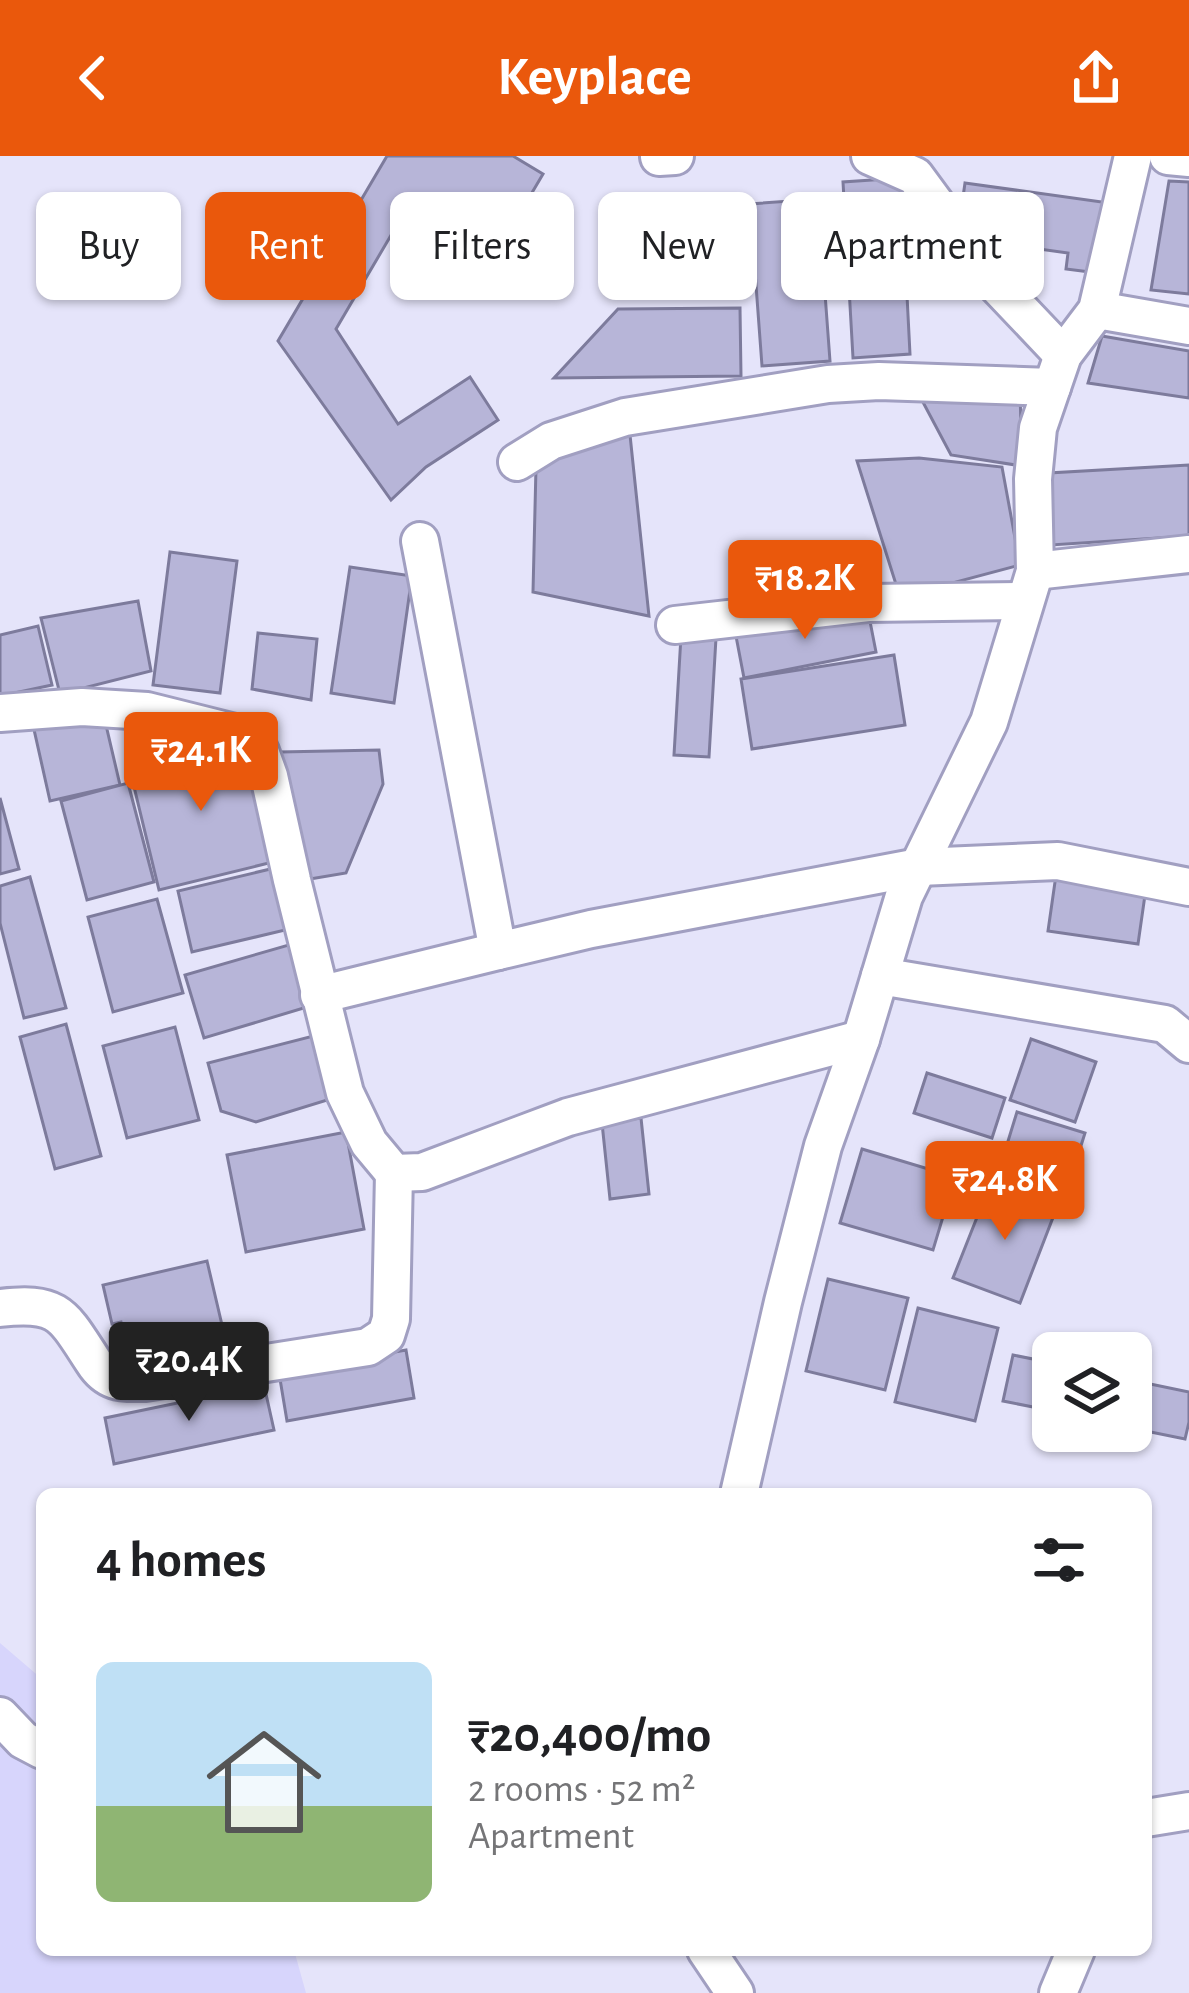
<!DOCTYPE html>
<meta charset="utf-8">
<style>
:root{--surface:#fff;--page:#f6f6f6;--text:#202124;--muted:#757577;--line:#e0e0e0;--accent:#ea580c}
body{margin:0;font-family:"Alegreya Sans",sans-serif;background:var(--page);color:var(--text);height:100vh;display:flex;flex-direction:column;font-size:45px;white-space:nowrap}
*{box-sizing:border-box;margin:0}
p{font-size:39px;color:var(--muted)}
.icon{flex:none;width:66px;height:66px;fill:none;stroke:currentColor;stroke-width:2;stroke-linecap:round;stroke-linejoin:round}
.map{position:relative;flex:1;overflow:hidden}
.drawer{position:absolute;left:36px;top:1332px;width:1116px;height:468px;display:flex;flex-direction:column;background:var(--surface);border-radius:18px;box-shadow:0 3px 9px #0004}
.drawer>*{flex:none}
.top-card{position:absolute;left:36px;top:36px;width:1119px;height:108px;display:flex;gap:24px}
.controls{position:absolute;left:1032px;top:1176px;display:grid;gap:24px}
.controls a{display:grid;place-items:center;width:120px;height:120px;border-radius:18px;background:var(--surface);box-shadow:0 3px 9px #0004;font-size:60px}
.price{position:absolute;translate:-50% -102px;padding:0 27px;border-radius:12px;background:var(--accent);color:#fff;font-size:39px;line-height:78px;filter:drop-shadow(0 3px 6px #0008)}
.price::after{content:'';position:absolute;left:50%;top:72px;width:36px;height:27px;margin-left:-18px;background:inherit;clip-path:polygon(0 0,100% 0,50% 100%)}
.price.selected{background:#222;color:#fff}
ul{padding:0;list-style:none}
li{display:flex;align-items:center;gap:36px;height:300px;padding:0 60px}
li+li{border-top:3px solid var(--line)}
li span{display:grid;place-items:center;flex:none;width:336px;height:240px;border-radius:18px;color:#555}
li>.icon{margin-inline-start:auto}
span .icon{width:144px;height:144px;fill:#fffc;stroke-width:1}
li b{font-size:51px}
h2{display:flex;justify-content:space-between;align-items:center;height:144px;padding:0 60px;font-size:51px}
.pill{padding:0 42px;border-radius:18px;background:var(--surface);box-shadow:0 3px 9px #0004;font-size:42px;line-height:108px}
.pill.selected{background:var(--accent);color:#fff}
header{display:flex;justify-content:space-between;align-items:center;height:156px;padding:0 60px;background:var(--accent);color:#fff;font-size:54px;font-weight:600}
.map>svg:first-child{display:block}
.green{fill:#d7d5fc}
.building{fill:#b7b5d8;stroke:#7d7b9c;stroke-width:3}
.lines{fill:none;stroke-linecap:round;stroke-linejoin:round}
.minor-casing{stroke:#a19fc1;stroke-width:42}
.minor{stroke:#fff;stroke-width:36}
</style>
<header><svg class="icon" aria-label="back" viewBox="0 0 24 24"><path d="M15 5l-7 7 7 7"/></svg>Keyplace<svg class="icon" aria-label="share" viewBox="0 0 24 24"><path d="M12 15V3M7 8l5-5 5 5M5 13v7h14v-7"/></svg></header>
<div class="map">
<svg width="1189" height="1837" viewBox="0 0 1189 1837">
<rect width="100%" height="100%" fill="#e5e4fa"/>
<polygon class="green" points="0,1487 42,1523 42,1794 294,1794 306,1837 0,1837"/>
<g class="building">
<polygon points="387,0 513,0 543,18 500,91 414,40 336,173 398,268 470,221 498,264 426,311 391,344 278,185"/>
<polygon points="901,22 910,198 853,202 843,26"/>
<polygon points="1169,25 1189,26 1189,138 1151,134"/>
<polygon points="965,27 1109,47 1098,117 1066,113 1068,97 1011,89 1014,70 960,62"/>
<polygon points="818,43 830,205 762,210 750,48"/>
<polygon points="740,152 741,220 554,222 618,153"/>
<polygon points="1102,180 1189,195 1189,242 1088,227"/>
<polygon points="916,233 1020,235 1022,310 951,299"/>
<polygon points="630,279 649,460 533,436 536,311 588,286"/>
<polygon points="919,302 1002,311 1020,409 900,441 857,305"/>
<polygon points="1189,309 1189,380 1051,389 1049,317"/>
<polygon points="170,396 237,405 220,537 153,529"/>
<polygon points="350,411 412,420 394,547 331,537"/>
<polygon points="138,445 151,515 60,538 41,462"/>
<polygon points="867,450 876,496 744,522 735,475"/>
<polygon points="38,470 52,529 0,540 0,479"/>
<polygon points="258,477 317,483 311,544 252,533"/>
<polygon points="681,480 716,482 709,601 674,599"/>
<polygon points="894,499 905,569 752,593 741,523"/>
<polygon points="102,552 120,629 50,645 33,569"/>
<polygon points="244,582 273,706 159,734 129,610"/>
<polygon points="379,594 383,628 346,717 304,724 280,596"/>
<polygon points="128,627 154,726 87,744 61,645"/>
<polygon points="0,642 19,713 0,718"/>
<polygon points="283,710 298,771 192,796 178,735"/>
<polygon points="1057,712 1147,725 1138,788 1048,775"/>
<polygon points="30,721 66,852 24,862 0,767 0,730"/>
<polygon points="157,743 183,837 113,856 88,761"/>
<polygon points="299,786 317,848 204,882 185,819"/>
<polygon points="66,868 101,1000 55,1013 20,881"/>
<polygon points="175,871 199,964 127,982 103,890"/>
<polygon points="321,878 337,941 256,966 221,955 208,907"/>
<polygon points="1031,883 1096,906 1075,966 1010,944"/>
<polygon points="927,917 1005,942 992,982 914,957"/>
<polygon points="1017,956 1085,977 1069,1028 1001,1008"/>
<polygon points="641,962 649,1038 610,1043 602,967"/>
<polygon points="346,976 364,1073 246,1096 227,999"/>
<polygon points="862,993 955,1021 933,1094 840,1067"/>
<polygon points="991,1026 1057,1051 1020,1147 953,1122"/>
<polygon points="207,1105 226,1186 131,1207 121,1166 112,1168 103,1129"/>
<polygon points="828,1123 908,1142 885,1234 806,1215"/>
<polygon points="918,1152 998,1172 975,1265 895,1246"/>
<polygon points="406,1194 414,1242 287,1265 279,1217"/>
<polygon points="1013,1199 1053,1207 1053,1255 1003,1245"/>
<polygon points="1131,1224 1189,1236 1189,1266 1185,1283 1131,1272"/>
<polygon points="264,1229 274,1274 114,1308 105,1262"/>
</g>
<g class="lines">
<defs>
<g id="minor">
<polyline points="870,0 915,20 990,122 1063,199"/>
<polyline points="1168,0 1189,2"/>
<polyline points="659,1 675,0"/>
<polyline points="1097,154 1189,170"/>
<polyline points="517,306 551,285 625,261 828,228 879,225 1052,231"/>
<polyline points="420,385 498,795 591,773 919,711 1058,705 1189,731"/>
<polyline points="1035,415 1189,398"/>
<polyline points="675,469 868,447 1024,445"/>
<polyline points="0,557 82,551 147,555 247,580 260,595 269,620 292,724 345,937 369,987 394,1017 422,1016 568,961 861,883"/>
<polyline points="880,820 1165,868 1189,888"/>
<polyline points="319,839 498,795"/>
<path d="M0 1152C59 1145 63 1159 93 1205 98 1213 106 1221 115 1224 123 1227 136 1226 145 1226L368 1191 386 1179 391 1163 394 1017"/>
<polyline points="739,1338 783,1146 823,990 861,883 904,740 989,566 1035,415 1033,323 1038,272 1063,199 1097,154 1133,0"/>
<polyline points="0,1560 23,1584 42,1594"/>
<polyline points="1146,1662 1189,1655"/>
<polyline points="706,1794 735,1837"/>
<polyline points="1058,1837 1076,1794"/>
</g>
</defs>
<use href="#minor" class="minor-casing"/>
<use href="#minor" class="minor"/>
</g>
</svg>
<div class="controls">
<a><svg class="icon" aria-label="layers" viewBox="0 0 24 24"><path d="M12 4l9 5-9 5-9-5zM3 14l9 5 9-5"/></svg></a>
</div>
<b class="price" style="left:805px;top:486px">₹18.2K</b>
<b class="price" style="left:201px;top:658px">₹24.1K</b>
<b class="price" style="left:1005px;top:1087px">₹24.8K</b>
<b class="price selected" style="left:189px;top:1268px">₹20.4K</b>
<div class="top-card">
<a class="pill">Buy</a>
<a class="pill selected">Rent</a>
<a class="pill">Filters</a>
<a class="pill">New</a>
<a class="pill">Apartment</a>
</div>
<section class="drawer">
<h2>4 homes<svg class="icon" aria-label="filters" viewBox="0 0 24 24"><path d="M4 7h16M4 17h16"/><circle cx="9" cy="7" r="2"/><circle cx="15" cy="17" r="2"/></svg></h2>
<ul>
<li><span style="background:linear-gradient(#bfe0f5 60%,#8fb573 0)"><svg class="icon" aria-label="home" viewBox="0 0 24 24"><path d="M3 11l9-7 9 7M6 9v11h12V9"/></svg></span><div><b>₹20,400/mo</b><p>2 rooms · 52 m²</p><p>Apartment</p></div></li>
</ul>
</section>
</div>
